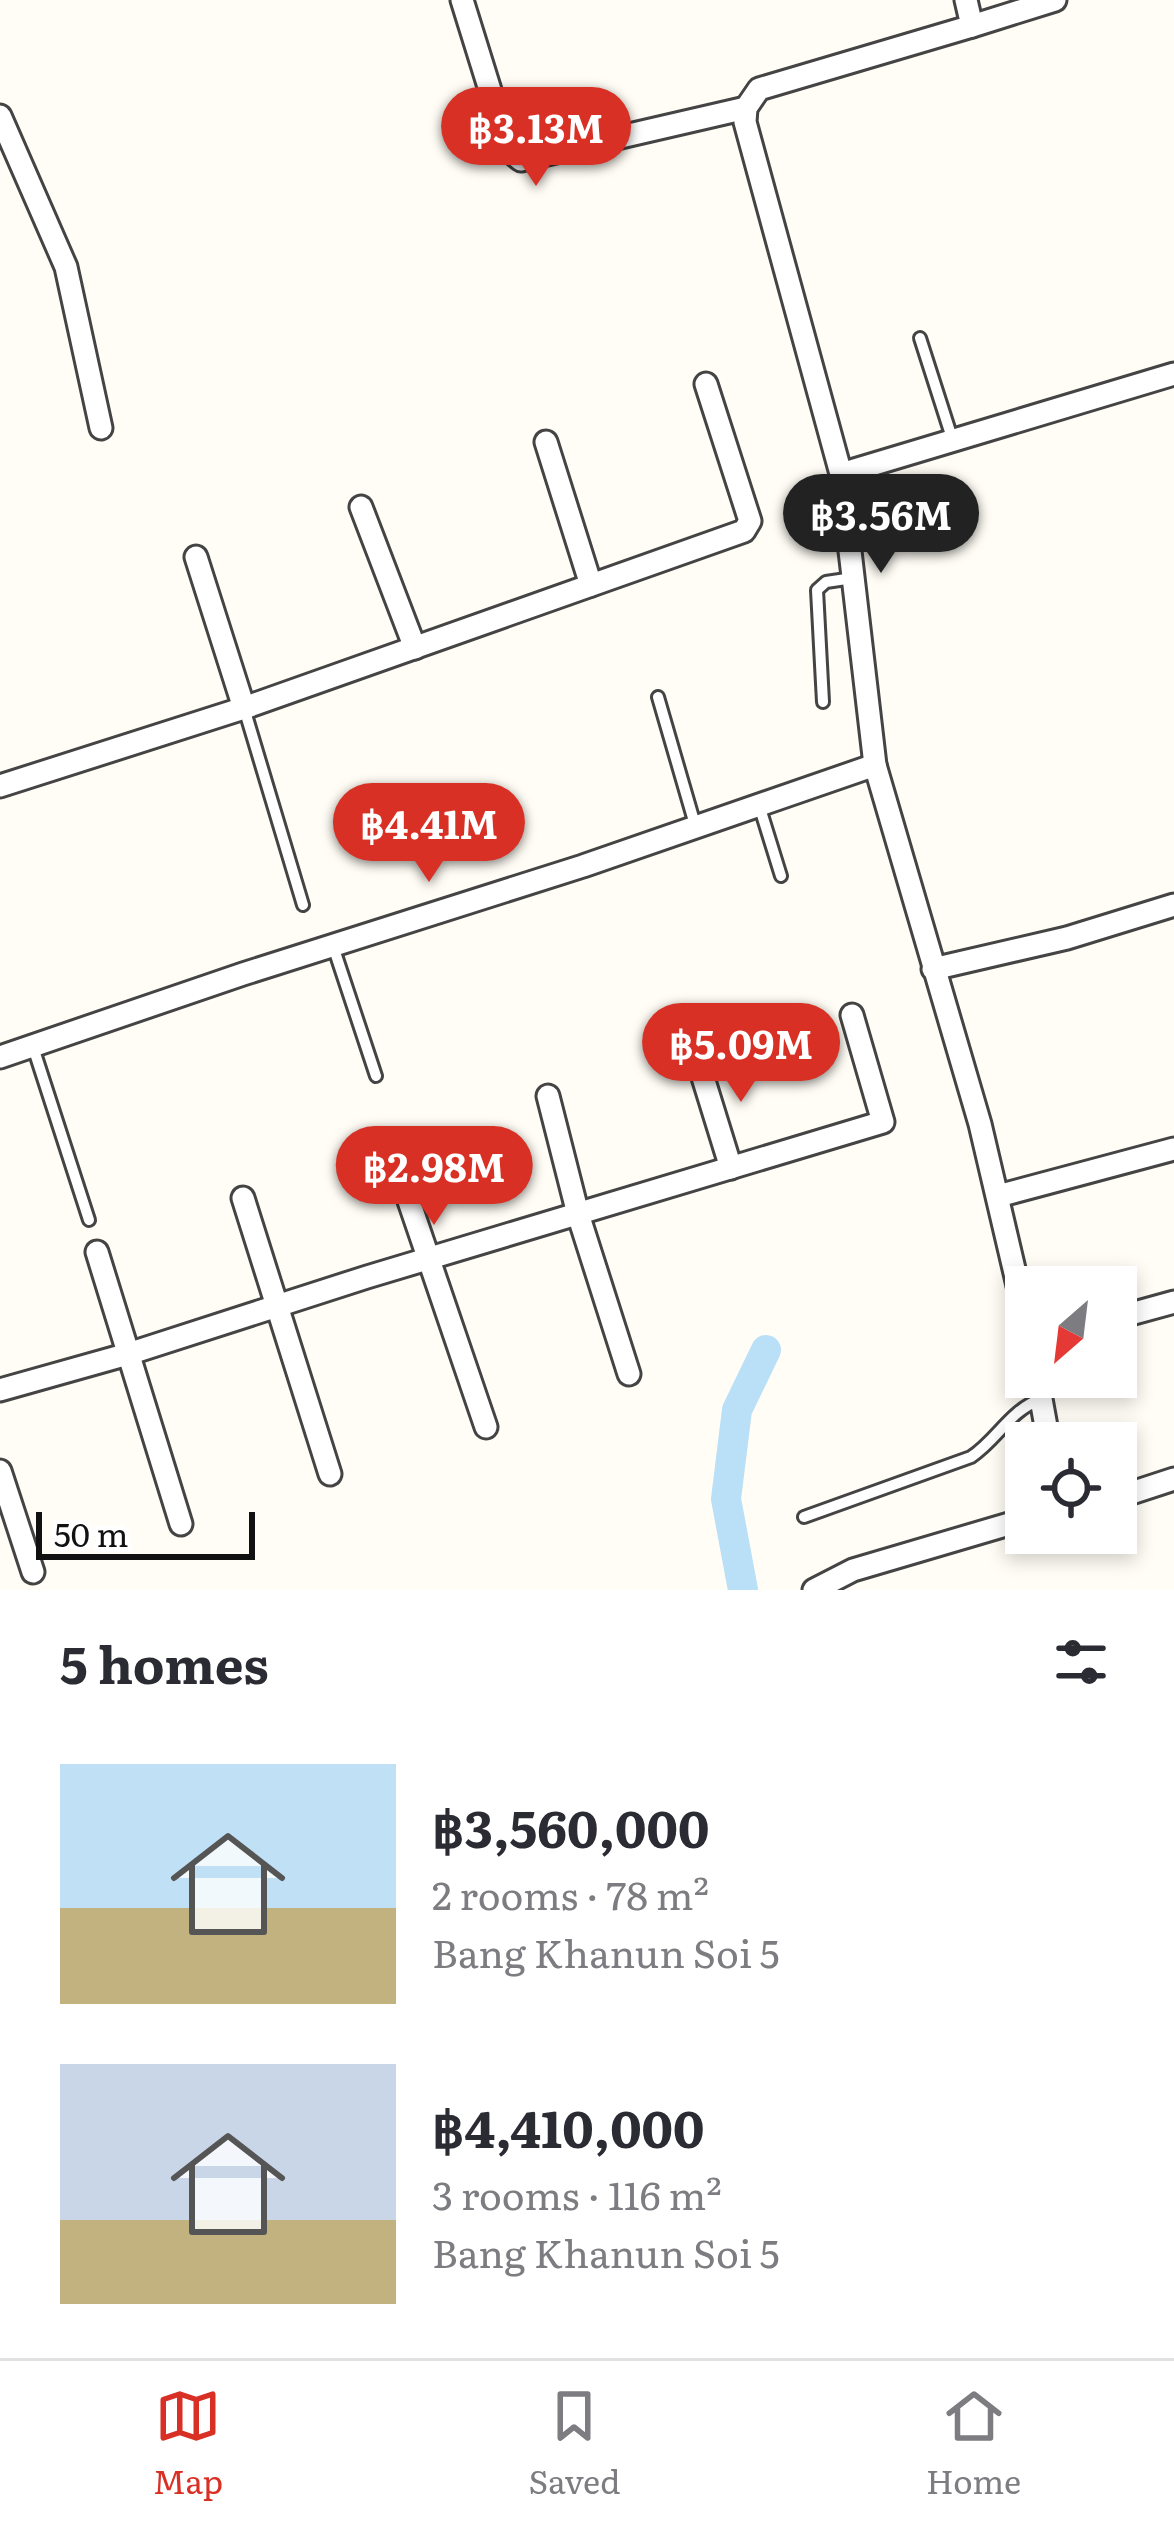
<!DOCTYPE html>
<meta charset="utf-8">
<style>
:root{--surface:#fff;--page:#f7f7f7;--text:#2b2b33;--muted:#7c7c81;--line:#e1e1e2;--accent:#d93025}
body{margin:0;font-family:Literata,serif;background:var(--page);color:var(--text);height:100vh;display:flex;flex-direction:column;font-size:45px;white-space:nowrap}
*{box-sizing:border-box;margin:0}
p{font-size:39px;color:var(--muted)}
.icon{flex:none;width:66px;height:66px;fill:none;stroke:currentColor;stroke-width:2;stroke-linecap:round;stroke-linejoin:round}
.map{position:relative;height:1590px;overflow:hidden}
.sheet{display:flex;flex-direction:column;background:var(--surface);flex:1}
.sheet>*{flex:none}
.needle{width:78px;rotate:208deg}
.controls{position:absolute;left:1005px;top:1266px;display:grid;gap:24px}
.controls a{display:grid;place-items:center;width:132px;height:132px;border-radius:0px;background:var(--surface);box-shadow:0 6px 18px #0003;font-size:60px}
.scale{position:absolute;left:36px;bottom:30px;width:219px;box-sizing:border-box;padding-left:12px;border:6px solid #111;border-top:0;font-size:33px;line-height:42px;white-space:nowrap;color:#111;-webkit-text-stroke:9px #fff;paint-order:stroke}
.price{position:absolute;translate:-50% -102px;padding:0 27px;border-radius:42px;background:var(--accent);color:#fff;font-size:39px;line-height:78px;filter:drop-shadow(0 3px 6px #0008)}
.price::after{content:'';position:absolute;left:50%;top:72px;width:36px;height:27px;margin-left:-18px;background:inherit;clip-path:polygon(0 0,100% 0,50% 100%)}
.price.active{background:#222;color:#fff}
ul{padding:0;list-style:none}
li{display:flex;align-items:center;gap:36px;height:300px;padding:0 60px}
li span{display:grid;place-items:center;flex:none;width:336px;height:240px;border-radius:0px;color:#555}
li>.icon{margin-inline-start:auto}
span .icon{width:144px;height:144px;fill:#fffc;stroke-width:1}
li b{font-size:51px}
h2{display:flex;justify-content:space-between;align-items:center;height:144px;padding:0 60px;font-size:51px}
.tabs{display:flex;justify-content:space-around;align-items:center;height:168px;border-top:3px solid var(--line);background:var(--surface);font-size:33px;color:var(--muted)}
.tabs a{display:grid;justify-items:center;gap:6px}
.tabs .active{color:var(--accent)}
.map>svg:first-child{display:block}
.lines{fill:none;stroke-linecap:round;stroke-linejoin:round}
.canal{stroke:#b9e0f7;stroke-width:30}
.service-casing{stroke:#444;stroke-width:16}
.minor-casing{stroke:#444;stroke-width:27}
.service{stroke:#fff;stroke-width:10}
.minor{stroke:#fff;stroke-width:21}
</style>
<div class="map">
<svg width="1174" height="1590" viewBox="0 0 1174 1590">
<rect width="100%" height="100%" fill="#fffdf5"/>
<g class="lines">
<polyline class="canal" points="743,1590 726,1499 737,1410 766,1350"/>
<defs>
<g id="service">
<polyline points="920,338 953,441"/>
<polyline points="658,697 696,828"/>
<polyline points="823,702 817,590 826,582 853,578"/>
<polyline points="244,708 303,905"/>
<polyline points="759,805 781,876"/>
<polyline points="333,946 376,1076"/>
<polyline points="33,1047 89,1220"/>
<path d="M804 1517 971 1457C998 1439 1009 1411 1041 1399"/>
</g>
<g id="minor">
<polyline points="462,0 503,132 511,152 521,160 746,108"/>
<polyline points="966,0 972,26 759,89 746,108 745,122 841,474 875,765 980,1124 1026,1320"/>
<polyline points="972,26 1055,0"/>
<polyline points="0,116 66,267 101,428"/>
<polyline points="546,442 591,585"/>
<polyline points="841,474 1174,374"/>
<polyline points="361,507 415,648"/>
<polyline points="196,557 244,708"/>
<polyline points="0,786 244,708 744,531 750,521 706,384"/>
<polyline points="933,969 1067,938 1174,905"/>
<polyline points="0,1057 243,974 583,866 875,765"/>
<polyline points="697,1058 731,1168"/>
<polyline points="548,1096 578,1214 629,1374"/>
<polyline points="395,1160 486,1427"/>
<polyline points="998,1196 1174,1149"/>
<polyline points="243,1198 330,1474"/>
<polyline points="97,1252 181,1524"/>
<polyline points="1116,1318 1174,1302"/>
<polyline points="1037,1377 1049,1443"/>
<polyline points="0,1390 128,1354 367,1277 883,1122 852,1015"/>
<polyline points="0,1471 33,1572"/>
<polyline points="1116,1498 1174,1479"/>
<polyline points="814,1590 853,1570 1026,1519"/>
</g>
</defs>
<use href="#service" class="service-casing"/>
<use href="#minor" class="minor-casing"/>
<use href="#service" class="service"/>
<use href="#minor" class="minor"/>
</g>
</svg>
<div class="controls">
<a><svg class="needle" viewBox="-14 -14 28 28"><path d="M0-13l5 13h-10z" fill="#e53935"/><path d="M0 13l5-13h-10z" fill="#7c7c81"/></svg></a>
<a><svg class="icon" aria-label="locate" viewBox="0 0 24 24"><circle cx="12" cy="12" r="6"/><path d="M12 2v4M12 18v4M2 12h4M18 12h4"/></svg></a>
</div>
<div class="scale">50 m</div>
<b class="price" style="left:536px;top:189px">฿3.13M</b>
<b class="price active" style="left:881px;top:576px">฿3.56M</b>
<b class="price" style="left:429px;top:885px">฿4.41M</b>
<b class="price" style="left:741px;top:1105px">฿5.09M</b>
<b class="price" style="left:434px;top:1228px">฿2.98M</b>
</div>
<section class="sheet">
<h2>5 homes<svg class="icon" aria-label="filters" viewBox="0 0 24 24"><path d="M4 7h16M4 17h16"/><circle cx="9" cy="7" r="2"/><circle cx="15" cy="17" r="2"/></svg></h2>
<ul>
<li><span style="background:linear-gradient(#bfe0f5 60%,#c2b280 0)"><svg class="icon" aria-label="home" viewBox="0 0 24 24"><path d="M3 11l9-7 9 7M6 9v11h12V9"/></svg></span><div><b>฿3,560,000</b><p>2 rooms · 78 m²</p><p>Bang Khanun Soi 5</p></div></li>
<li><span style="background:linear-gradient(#c9d6e8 65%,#c2b280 0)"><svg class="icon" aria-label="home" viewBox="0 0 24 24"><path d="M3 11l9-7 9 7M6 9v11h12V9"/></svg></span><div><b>฿4,410,000</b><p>3 rooms · 116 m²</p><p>Bang Khanun Soi 5</p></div></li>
</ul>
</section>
<nav class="tabs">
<a class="active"><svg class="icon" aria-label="map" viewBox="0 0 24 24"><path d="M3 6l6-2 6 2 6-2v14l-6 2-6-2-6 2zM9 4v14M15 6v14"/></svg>Map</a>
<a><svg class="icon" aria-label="saved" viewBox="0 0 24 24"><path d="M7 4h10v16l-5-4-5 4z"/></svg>Saved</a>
<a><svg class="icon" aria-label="home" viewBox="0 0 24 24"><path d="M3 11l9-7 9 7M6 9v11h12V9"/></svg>Home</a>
</nav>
